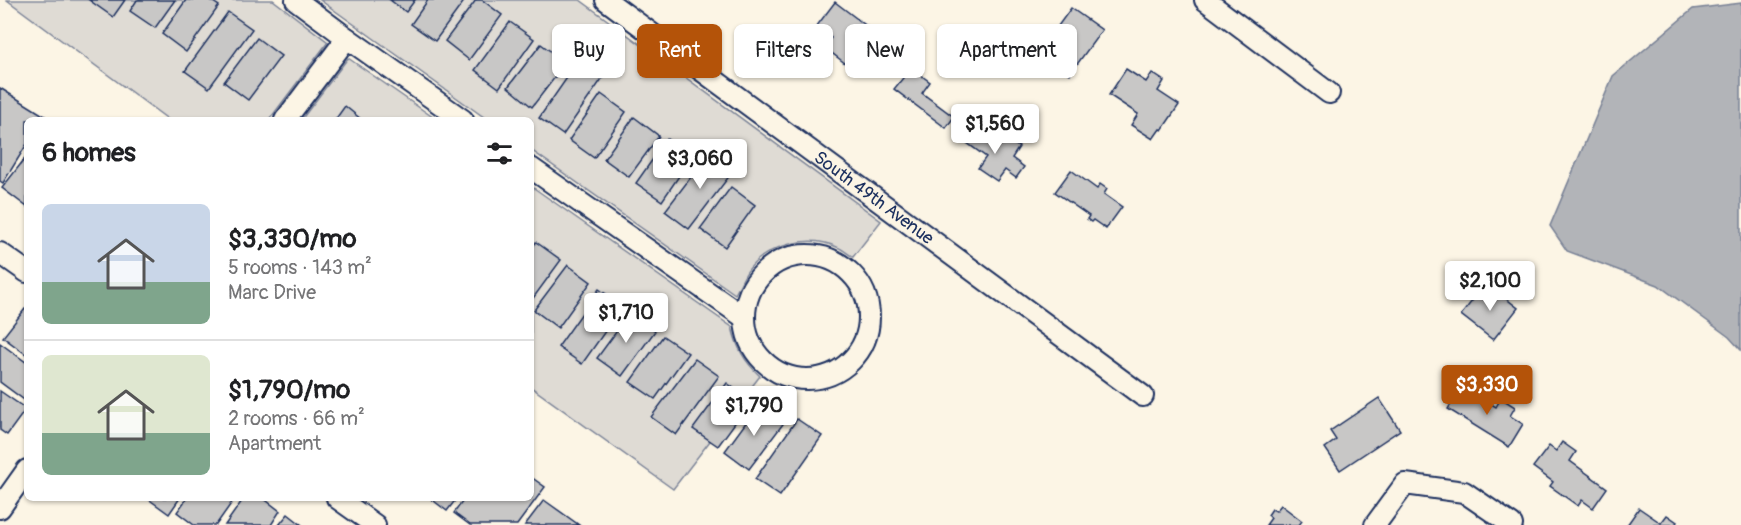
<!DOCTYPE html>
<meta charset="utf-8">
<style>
:root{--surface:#fff;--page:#f6f6f6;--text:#202124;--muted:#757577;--line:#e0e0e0;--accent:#b45309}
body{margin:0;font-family:Pangolin,sans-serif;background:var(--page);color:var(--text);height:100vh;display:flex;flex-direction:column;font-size:22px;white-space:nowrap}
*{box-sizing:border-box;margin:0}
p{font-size:20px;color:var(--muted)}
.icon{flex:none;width:33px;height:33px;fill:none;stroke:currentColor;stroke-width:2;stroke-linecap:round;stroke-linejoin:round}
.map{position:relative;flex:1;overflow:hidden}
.panel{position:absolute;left:24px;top:117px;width:510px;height:384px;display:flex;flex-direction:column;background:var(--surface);border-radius:9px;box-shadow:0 2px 4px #0004}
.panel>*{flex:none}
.top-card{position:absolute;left:552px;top:24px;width:570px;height:54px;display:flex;gap:12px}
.price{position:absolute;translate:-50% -51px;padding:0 14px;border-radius:6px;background:#fff;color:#222;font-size:20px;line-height:39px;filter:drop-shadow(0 2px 3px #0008)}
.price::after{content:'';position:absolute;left:50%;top:36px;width:18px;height:14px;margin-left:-9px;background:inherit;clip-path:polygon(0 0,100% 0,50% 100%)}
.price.on{background:var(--accent);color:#fff}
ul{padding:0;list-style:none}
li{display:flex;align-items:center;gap:18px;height:150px;padding:0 18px}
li+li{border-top:2px solid var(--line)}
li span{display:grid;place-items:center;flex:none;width:168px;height:120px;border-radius:9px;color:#555}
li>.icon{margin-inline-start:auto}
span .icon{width:72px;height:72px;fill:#fffc;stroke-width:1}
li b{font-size:26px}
h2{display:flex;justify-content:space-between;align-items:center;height:72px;padding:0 18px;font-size:26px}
.chip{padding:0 21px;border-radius:9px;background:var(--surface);box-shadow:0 2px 4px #0004;font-size:21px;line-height:54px}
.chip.on{background:var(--accent);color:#fff}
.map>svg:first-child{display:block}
.green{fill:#dfdbd4;stroke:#7d8599;stroke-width:1.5}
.water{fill:#b2b4b8;stroke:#767f94;stroke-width:1.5}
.building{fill:#c8c7c6;stroke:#1b2f5e;stroke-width:1.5}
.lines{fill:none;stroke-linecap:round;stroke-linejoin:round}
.minor-casing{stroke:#1b2f5e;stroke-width:24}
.minor{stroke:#fcf5e5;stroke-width:20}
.labels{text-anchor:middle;stroke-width:4.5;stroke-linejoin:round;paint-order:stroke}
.street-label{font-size:18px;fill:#1b2f5e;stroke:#fcf5e5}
</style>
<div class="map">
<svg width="1741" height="525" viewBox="0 0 1741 525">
<rect width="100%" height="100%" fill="#fcf5e5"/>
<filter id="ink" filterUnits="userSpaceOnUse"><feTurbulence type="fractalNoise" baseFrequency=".0167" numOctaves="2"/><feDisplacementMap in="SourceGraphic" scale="12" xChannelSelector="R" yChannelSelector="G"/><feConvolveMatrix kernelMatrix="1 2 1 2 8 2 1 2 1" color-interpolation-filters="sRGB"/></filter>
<g filter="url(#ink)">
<g class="green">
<polygon points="7,0 273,0 328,42 269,120 169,120"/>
<path d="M320 0H580L881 221 853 257C848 254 843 249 837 247 808 234 768 245 749 269 743 276 740 286 735 294L531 150V120H488Z"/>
<polygon points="348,58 437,120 301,120"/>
<path d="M531 186 732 327C737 348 744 361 760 376L673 489 531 387Z"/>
</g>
<polygon class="water" points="1741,3 1741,350 1729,337 1658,285 1567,251 1550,226 1613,76 1693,9"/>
<g class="building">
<polygon points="89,0 125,0 113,17"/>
<polygon points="137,0 175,0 155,28 130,11"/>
<polygon points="186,0 210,0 219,6 186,52 162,34"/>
<polygon points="390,0 415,0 406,12"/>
<polygon points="428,0 465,0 435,41 411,24"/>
<polygon points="476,0 482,0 502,15 469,60 445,41"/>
<polygon points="835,2 898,50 880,75 852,55 846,64 824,47 831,38 816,27"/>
<polygon points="1071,8 1102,30 1070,74 1049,58 1064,37 1055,30"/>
<polygon points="228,12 252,29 209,88 185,71"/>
<polygon points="510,22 534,39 499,88 475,70"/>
<polygon points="257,38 281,56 248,100 224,82"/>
<polygon points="541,44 566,63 532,107 508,87"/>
<polygon points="580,59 604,76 563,135 539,118"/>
<polygon points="911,68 930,82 922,93 954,117 946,128 894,89"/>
<polygon points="1126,69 1146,82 1152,73 1164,81 1158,91 1179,105 1162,130 1160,129 1153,139 1131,125 1138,114 1109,95"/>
<polygon points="0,88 45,116 42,120 27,120 27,144 3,183 0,181"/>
<polygon points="601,94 626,112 594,158 569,140"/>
<polygon points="345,106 362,120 335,120"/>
<polygon points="634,117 659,136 629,177 604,159"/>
<polygon points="971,129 988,141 994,132 1019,147 1012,158 1024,167 1016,178 1005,170 997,181 978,168 986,157 963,140"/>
<polygon points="667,139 692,157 662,201 636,183"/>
<polygon points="710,152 734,170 689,229 665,211"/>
<polygon points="27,156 27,207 2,188"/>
<polygon points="1071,170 1097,189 1100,184 1107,189 1104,194 1122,207 1106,229 1093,220 1091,222 1087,219 1089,216 1055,192"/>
<polygon points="731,187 755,205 725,247 700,229"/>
<polygon points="536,242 561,260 531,301 531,249"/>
<polygon points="568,265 591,282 558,328 534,310"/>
<polygon points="1486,283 1518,308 1493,340 1461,315"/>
<polygon points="599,289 623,306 582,364 558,347"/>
<polygon points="25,309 27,311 27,355 3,337"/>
<polygon points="630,313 655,331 622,376 597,358"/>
<polygon points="663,336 688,353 655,399 630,382"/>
<polygon points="0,343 27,363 27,402 0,382"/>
<polygon points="695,359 719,376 676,435 651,417"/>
<polygon points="727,383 751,401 718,446 693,429"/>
<polygon points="1462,386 1496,407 1501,398 1515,407 1510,416 1523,424 1509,447 1448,409"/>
<polygon points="0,391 26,409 7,435 0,430"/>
<polygon points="1379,398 1400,430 1340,470 1325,448 1336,440 1330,431"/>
<polygon points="758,406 783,424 749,469 725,451"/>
<polygon points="797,419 822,436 780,496 755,479"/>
<polygon points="1562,442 1576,452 1570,461 1607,488 1593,508 1582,500 1578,506 1550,486 1553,482 1533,467 1549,446 1556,451"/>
<polygon points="531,477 545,487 517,525 470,525 454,513 465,498 531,498"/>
<polygon points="147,498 180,498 169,514"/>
<polygon points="187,498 235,498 216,525 194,525 177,512"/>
<polygon points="244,498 263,498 280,511 271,525 225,525"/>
<polygon points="430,498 457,498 447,511"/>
<polygon points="544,500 579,525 525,525"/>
<polygon points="1281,505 1302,521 1299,525 1266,525 1271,518 1268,515 1272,509 1276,511"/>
<polygon points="1639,508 1661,523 1667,515 1677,522 1675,525 1627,525"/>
<polygon points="288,514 302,525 279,525"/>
</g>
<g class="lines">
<defs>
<g id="minor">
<polyline points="296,0 347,38"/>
<path id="s1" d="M606 0 1143 396"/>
<polyline points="1205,0 1329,93"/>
<polyline points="285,120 347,38 463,120"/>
<polyline points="531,168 745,318"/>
<polyline points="0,253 27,272"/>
<circle cx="807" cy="317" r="62"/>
<polyline points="337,498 375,525"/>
<polyline points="0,508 27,470"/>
<polyline points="1375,525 1405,484 1464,492 1512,525"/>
</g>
</defs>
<use href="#minor" class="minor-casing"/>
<use href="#minor" class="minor"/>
</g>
</g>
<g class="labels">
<g class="street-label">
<text dy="6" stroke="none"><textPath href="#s1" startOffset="333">South 49th Avenue</textPath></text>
</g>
</g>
</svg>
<b class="price" style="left:995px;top:155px">$1,560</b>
<b class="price" style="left:700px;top:190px">$3,060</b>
<b class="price" style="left:1490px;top:312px">$2,100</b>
<b class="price" style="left:626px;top:344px">$1,710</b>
<b class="price on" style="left:1487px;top:416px">$3,330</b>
<b class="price" style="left:754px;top:437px">$1,790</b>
<div class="top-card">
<a class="chip">Buy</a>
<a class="chip on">Rent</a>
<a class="chip">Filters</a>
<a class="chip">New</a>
<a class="chip">Apartment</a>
</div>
<section class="panel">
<h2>6 homes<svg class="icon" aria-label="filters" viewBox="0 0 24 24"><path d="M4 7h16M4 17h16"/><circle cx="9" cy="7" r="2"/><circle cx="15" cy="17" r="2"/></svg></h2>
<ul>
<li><span style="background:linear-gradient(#c9d6e8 65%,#7fa58c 0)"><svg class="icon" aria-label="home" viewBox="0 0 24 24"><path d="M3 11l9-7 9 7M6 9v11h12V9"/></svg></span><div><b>$3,330/mo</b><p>5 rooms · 143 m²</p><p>Marc Drive</p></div></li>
<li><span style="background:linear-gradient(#dfe7d0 65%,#7fa58c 0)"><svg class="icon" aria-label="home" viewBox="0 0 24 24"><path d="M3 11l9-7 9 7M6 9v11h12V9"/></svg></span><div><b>$1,790/mo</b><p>2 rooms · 66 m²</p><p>Apartment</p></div></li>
</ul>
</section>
</div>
